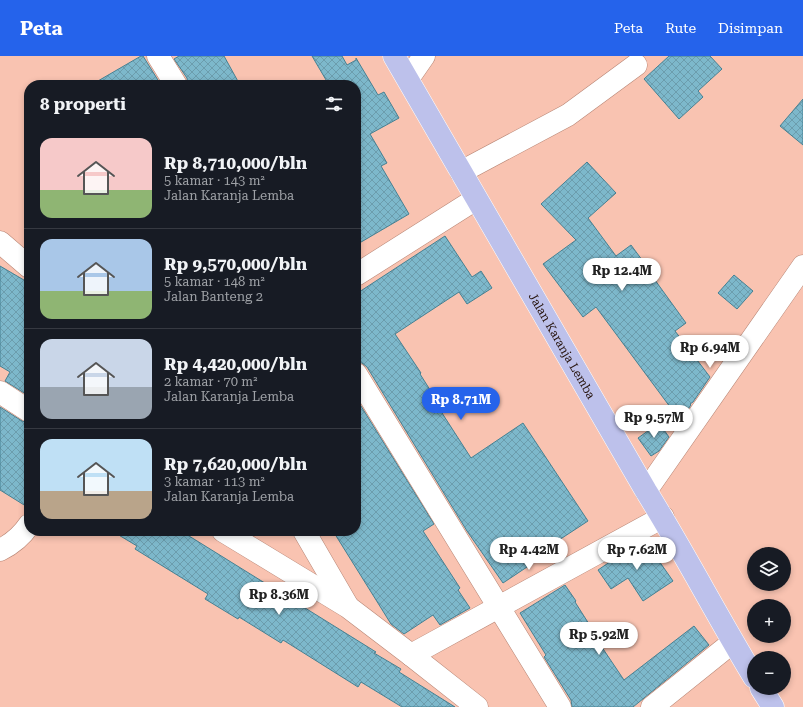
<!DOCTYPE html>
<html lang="id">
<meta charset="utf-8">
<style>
:root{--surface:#171b24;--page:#20242c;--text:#f1f3f6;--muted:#9ea1a6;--line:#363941;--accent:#2563eb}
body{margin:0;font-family:"Roboto Serif",serif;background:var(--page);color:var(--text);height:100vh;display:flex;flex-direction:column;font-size:15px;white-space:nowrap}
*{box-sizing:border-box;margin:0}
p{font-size:13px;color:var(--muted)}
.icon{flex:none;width:22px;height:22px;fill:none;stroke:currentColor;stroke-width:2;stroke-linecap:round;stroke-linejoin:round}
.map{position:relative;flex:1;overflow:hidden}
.sheet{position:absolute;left:24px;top:24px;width:337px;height:456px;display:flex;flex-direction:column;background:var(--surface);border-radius:16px;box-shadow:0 2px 6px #0003}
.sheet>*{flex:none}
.fabs{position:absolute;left:747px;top:491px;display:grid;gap:8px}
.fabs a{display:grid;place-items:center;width:44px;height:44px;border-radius:50%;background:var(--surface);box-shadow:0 2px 6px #0003;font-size:20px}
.price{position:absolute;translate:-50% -34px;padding:0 9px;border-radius:14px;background:#fff;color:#222;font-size:13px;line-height:26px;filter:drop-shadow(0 1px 2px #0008)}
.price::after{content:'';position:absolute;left:50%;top:24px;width:12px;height:9px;margin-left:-6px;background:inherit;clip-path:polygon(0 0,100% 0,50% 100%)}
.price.selected{background:var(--accent);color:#fff}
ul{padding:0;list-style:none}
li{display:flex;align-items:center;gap:12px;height:100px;padding:0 16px}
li+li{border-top:1px solid var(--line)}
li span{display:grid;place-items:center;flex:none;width:112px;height:80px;border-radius:12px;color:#555}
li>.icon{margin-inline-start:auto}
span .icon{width:48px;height:48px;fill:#fffc;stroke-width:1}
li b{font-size:17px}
h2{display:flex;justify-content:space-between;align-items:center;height:48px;padding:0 16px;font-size:17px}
header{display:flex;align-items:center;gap:24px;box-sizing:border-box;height:56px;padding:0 20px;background:var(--accent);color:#fff}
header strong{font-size:19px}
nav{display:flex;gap:22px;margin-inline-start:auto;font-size:14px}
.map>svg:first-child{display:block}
.building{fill:url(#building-cross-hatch);stroke:#468092}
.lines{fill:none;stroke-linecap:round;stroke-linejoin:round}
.minor-casing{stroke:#b88675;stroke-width:23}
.major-casing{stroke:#fff;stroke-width:23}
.minor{stroke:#fff;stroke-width:22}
.major{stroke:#bdc1eb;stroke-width:22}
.labels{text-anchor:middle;stroke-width:3;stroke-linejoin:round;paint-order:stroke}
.street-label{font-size:12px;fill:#27140e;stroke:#ffd3c4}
</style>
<header>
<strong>Peta</strong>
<nav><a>Peta</a><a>Rute</a><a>Disimpan</a></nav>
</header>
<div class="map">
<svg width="803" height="651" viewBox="0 0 803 651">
<defs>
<pattern id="building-cross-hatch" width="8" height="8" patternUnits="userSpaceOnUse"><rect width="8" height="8" fill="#7db8cb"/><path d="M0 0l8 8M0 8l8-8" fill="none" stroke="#6c9dad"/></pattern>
</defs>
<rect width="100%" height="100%" fill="#f9c3b1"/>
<g class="building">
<polygon points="141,0 143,0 161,29 91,29"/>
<polygon points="179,0 224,0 240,29 188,29 187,22 174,3"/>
<polygon points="312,0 342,0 347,9 356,4 356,2 378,39 384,36 399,62 370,78 387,107 381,110 409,158 356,189 356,29 329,29"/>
<polygon points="669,0 710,0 722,13 698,35 703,41 679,63 644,23"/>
<polygon points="803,43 803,89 780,70"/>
<polygon points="587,106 616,137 588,162 616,200 631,189 648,212 647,213 686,267 675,275 710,321 693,346 690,348 691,349 683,360 679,363 596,251 583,261 543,208 576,184 541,148"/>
<polygon points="445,180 472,221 481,215 492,232 467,248 459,236 395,278 421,317 420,318 432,337 431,338 443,356 442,357 471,402 523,367 588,465 533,501 536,505 503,527 467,475 367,311 362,307 356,306 356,238"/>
<polygon points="0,210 29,227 29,340 5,325 10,316 0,310"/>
<polygon points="734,219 753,235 737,253 718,237"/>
<polygon points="356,342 434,468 423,475 460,532 458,534 470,552 440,569 433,559 404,578 391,568 333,475 356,475"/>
<polygon points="0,351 22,365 29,367 29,452 0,434"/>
<polygon points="659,367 669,381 659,395 651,400 638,382"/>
<polygon points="112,475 181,475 376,596 374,597 401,613 399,616 455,651 402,651 361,626 358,631 283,584 281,587 239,561 238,563 205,543 208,538 135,493 137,490"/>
<polygon points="645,485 673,525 643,545 628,522 611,533 598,514 620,499"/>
<polygon points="565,529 576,545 575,546 589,568 587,569 624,624 694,570 709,589 633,651 572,651 571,644 544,601 546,599 520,557"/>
</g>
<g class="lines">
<defs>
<g id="minor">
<polyline points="158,0 176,29"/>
<polyline points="408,23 424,0"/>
<polyline points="461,116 568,59 636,9"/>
<polyline points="0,186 29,211"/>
<polyline points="356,219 476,143"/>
<polyline points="356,318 560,651"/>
<polyline points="0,336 29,355"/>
<polyline points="646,435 803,210"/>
<polyline points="223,475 348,551 411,599 477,651"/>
<polyline points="304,475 347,549"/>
<path d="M0 494C12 488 21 481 29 469"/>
<polyline points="411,599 663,461"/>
<polyline points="652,651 733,586"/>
</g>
<g id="major">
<path id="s1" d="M394 0 646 435C684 496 717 560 754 621"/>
<polyline points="761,632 773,651"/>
</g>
</defs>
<use href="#minor" class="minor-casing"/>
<use href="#major" class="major-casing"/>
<use href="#minor" class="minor"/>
<use href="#major" class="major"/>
</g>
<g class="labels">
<g class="street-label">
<text dy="4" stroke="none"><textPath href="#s1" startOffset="335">Jalan Karanja Lemba</textPath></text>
</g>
</g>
</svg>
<div class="fabs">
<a><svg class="icon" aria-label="layers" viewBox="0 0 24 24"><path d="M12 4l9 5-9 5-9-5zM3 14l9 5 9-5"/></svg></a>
<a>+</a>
<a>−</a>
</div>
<b class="price" style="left:622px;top:236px">Rp 12.4M</b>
<b class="price" style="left:710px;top:313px">Rp 6.94M</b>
<b class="price selected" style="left:461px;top:365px">Rp 8.71M</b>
<b class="price" style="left:654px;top:383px">Rp 9.57M</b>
<b class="price" style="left:529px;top:515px">Rp 4.42M</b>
<b class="price" style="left:637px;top:515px">Rp 7.62M</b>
<b class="price" style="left:279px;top:560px">Rp 8.36M</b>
<b class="price" style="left:599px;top:600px">Rp 5.92M</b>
<section class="sheet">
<h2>8 properti<svg class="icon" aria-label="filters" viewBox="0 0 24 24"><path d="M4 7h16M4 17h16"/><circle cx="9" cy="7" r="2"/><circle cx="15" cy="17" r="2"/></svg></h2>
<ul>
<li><span style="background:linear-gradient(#f6c9c9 65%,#8fb573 0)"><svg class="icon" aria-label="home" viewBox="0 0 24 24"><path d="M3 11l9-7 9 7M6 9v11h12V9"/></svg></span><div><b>Rp 8,710,000/bln</b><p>5 kamar · 143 m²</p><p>Jalan Karanja Lemba</p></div></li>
<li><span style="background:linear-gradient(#a9c7e8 65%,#8fb573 0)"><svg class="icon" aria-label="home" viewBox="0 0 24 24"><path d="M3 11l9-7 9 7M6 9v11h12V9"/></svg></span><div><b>Rp 9,570,000/bln</b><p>5 kamar · 148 m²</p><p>Jalan Banteng 2</p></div></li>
<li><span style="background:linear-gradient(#c9d6e8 60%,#9aa5b1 0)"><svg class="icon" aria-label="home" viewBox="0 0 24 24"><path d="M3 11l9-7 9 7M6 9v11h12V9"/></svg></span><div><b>Rp 4,420,000/bln</b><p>2 kamar · 70 m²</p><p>Jalan Karanja Lemba</p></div></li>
<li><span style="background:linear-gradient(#bfe0f5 65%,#b9a48a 0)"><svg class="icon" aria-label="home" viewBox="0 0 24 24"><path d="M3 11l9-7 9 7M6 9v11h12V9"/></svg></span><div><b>Rp 7,620,000/bln</b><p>3 kamar · 113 m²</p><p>Jalan Karanja Lemba</p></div></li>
</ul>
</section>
</div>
